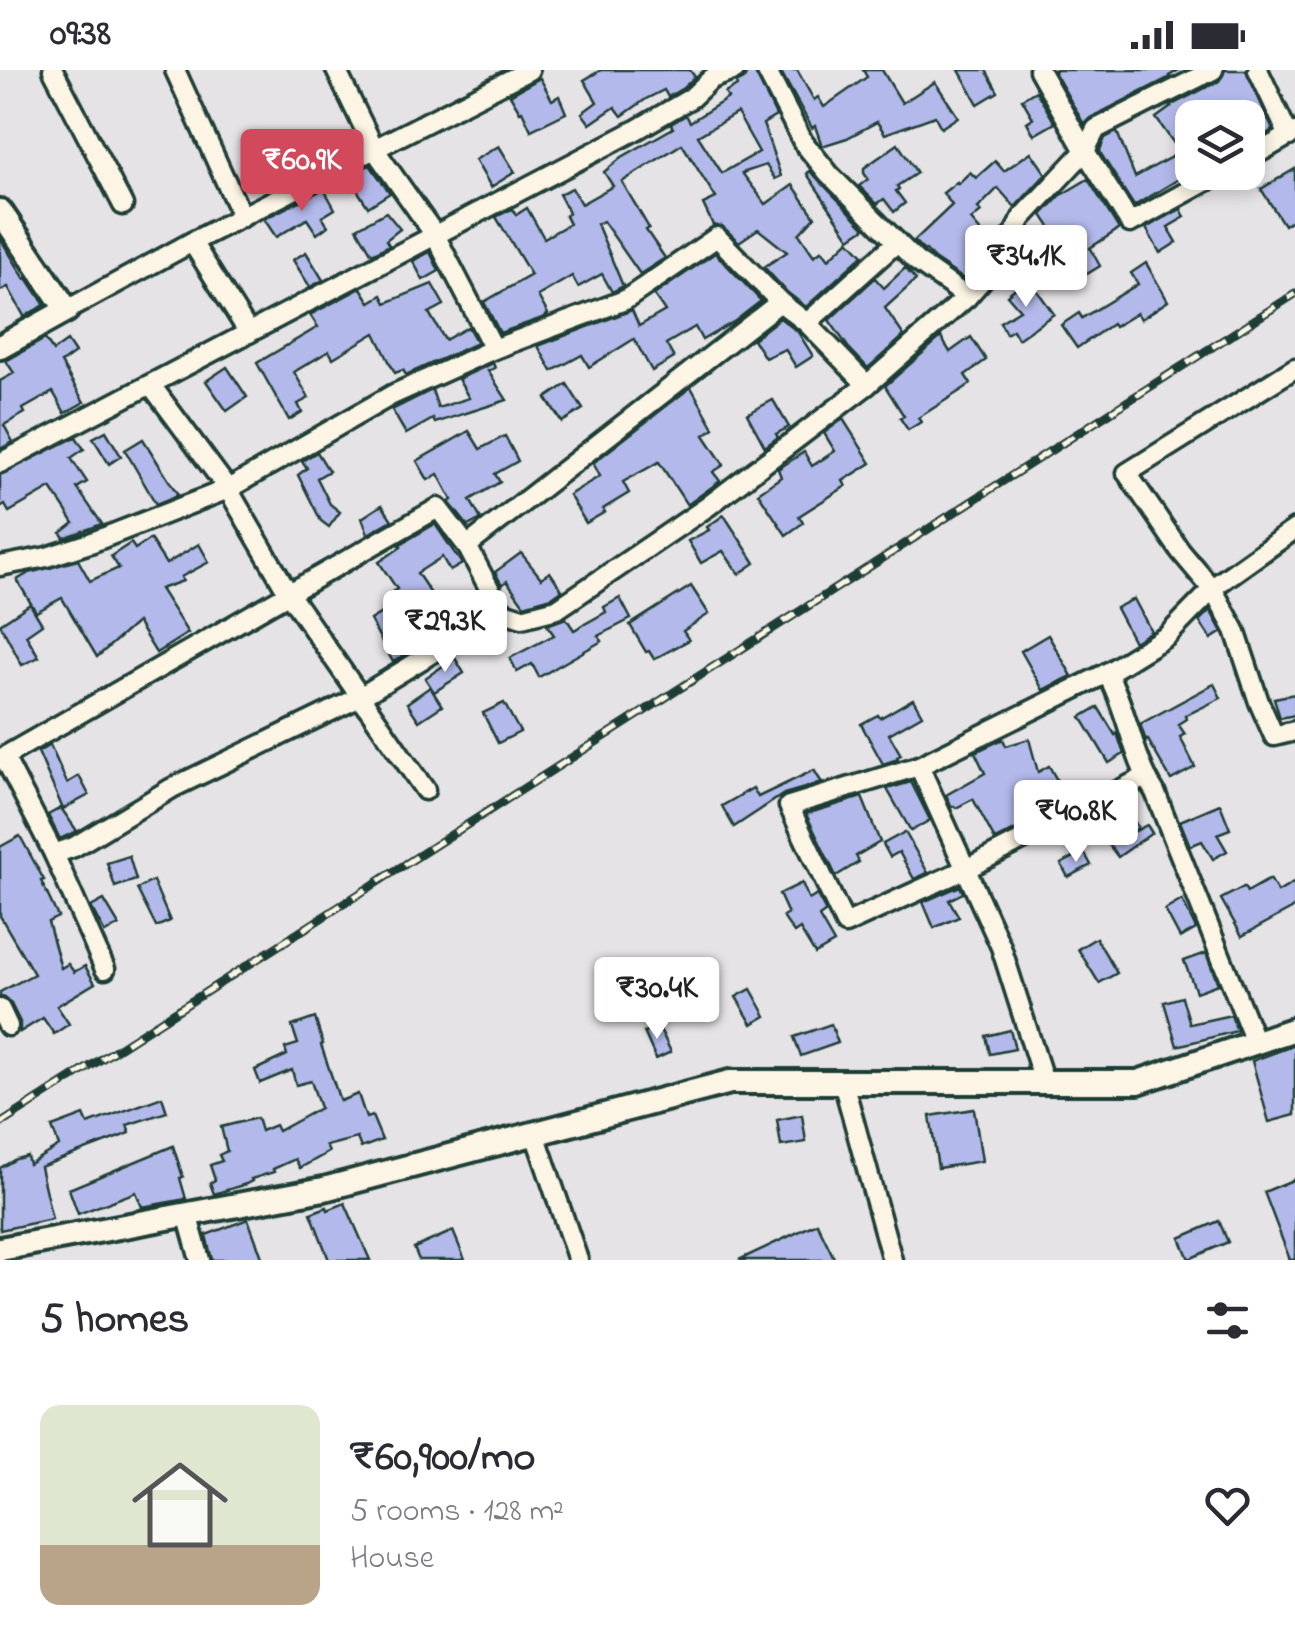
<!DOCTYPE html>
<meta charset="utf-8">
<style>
:root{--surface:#fff;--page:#f7f7f7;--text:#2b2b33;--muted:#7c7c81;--line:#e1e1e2;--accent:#d1495b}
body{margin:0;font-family:"Indie Flower",sans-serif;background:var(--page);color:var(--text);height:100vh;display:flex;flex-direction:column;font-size:38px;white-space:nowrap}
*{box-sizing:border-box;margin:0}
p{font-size:32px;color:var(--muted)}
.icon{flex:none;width:55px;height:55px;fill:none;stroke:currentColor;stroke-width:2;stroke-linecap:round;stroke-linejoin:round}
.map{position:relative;height:1190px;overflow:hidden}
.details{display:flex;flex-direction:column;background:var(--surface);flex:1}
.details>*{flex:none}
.tools{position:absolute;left:1175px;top:30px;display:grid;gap:20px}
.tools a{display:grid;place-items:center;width:90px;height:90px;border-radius:20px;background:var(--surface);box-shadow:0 5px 15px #0003;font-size:50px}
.price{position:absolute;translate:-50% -85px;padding:0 22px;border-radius:10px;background:#fff;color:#222;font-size:32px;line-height:65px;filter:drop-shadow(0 2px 5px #0008)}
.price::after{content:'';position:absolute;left:50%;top:60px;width:30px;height:22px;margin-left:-15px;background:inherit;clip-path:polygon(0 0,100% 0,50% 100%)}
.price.current{background:var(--accent);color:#fff}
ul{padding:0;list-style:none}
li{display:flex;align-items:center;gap:30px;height:250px;padding:0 40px}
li+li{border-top:2px solid var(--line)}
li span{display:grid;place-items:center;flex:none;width:280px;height:200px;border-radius:20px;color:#555}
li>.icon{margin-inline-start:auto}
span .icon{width:120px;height:120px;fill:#fffc;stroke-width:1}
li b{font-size:42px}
h2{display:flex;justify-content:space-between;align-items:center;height:120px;padding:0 40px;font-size:42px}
.status{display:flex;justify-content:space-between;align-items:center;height:70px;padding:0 50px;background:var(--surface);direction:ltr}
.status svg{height:28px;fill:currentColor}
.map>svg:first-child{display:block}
.building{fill:#b3baeb;stroke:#1f3d34;stroke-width:2.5;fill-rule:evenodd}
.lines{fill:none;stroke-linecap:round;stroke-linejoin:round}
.minor-casing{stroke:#1f3d34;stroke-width:25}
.tertiary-casing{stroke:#1f3d34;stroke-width:30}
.minor{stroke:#fcf5e5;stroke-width:18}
.tertiary{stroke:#fcf5e5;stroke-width:22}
.rail-casing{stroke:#1f3d34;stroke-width:9}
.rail{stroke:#fcf5e5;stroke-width:5;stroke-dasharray:15;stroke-linecap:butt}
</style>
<div class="status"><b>09:38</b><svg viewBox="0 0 49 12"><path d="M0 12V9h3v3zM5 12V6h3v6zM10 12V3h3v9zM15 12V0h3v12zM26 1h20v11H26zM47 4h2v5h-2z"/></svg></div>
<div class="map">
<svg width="1295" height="1190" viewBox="0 0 1295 1190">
<rect width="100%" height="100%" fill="#e6e3e7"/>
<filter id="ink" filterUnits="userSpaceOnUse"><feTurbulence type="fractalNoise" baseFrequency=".01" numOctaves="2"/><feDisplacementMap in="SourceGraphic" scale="20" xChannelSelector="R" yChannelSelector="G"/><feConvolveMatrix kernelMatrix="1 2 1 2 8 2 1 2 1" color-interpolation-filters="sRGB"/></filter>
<g filter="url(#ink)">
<g class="building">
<polygon points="601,0 690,0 695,7 683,18 668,27 664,20 646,29 622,46 615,37 590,54 582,43 597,32 584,10"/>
<path d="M748 0H754L776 46 763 54 781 106 775 109 766 95 742 103 766 134 793 115 815 147 799 164 814 186 822 180 829 189 849 170 863 185 806 237 788 223 764 197 787 182 758 159 739 172 722 156 713 155 703 134 716 128 682 74 622 112 649 158 646 160 665 188 640 204 603 151 597 154 623 216 612 222 602 204 578 217 572 206 538 226 548 244 545 247 500 263 484 232 531 205 496 147 512 139 516 145 527 138 544 168 569 154 565 146 569 143 559 124 572 118 581 134 613 116 604 102 622 87 673 58 671 54 686 45 690 52 728 28 725 23 737 16 736 13 744 9ZM737 43 759 82 722 103 698 66Z"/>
<polygon points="780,0 797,0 814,30 818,27 824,37 867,7 863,0 882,0 902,33 935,12 958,47 941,58 935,46 885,64 877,52 847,68 822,76 815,56 812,58"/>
<polygon points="959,0 986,0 998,22 978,34"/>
<polygon points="1053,0 1179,0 1169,6 1170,7 1090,48 1084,54"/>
<polygon points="1225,0 1246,0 1273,60 1262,66 1257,56 1248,60 1248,48 1192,48 1192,101 1134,136 1101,84 1100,80 1105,68 1117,62 1135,107 1180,82 1156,48 1171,37 1170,36 1219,11"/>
<polygon points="540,8 552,30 559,26 566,43 531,60 522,41 520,42 510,25"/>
<polygon points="1036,21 1055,53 1034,65 1027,52 1033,48 1022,29"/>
<polygon points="898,74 917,103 897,116 899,119 896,121 905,133 894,142 884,129 877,134 859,116 868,109 864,103 864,98"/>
<polygon points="499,76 515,102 491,117 475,90"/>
<polygon points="1031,82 1046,104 1015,137 998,118 978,138 981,142 971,150 993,176 965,210 934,189 926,180 924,181 914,171 952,135 943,123 957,112 958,114 970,102 976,108 995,91 1004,101"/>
<polygon points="370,95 390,123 368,137 348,106"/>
<polygon points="1295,99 1295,148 1284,155 1261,119"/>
<polygon points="809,101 813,104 865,158 850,168 807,104"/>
<polygon points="1088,109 1119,159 1090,178 1100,196 1087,204 1064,170 1060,172 1042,145 1061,125"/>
<polygon points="324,119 335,139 322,147 328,156 317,164 307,149 276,167 264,149"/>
<polygon points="1181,139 1185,147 1168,157 1177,172 1160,183 1146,158"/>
<polygon points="386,142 400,159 386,170 389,175 372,184 357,158"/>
<polygon points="0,168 25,209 27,208 45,235 24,246 8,217 0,221"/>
<polygon points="306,182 323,210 310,217 293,190"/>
<polygon points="430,182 439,201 423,210 413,191"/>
<polygon points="715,183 761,231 735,251 702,270 695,257 666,274 674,288 652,301 634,269 589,297 582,285 552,301 538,276 632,240 639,256 665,241 654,225"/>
<polygon points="1146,193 1168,231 1141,249 1137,243 1114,257 1112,254 1077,278 1061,255 1079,243 1082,248 1138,214 1131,203"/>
<polygon points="905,198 916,210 885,238 904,266 868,298 848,277 829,250 875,208 884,218"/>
<polygon points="1028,208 1054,244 1018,269 1013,260 1006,264 1000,252 1020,240 1007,225"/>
<polygon points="432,214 444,235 429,243 445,270 468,257 477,273 406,305 403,300 395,303 375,263 333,288 329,281 294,302 309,328 298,334 302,342 289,350 257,293 318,257 310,245 361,218 370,232 382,225 386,233"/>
<polygon points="780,248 798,262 813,286 796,297 785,279 765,288 753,269"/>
<polygon points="941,267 950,282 971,267 986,290 965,305 971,314 918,348 921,352 908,360 900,348 904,346 885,316"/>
<polygon points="45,269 53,281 67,271 75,283 61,293 84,332 65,343 53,322 23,339 25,343 4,355 13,372 0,379 0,311 14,303 6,291"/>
<polygon points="493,293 495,298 488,301 507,330 435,353 433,349 406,364 392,340 432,320 438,338 469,328 458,309"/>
<polygon points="227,297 247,327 227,341 206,311"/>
<polygon points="567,314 583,339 562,352 546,328"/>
<polygon points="691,317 714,358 704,365 724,395 713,402 720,411 687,435 659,392 623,412 629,423 603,439 605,442 586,453 569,425 600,406 593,393"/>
<polygon points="773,330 789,357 776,364 778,367 765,377 747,344"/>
<polygon points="843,349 871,393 843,411 846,416 799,446 803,453 786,465 758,423 781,407 778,399 804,382 812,396 835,381 824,363"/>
<polygon points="106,361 121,386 109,394 93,368"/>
<polygon points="469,361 480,379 505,366 518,391 495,404 500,412 470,430 481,449 468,456 449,432 452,430 438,404 428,410 417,391"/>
<polygon points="76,367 84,379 71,388 87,412 77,418 102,454 64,468 61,463 74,453 51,418 9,442 5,435 0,438 0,405"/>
<polygon points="143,369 178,425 156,434 125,380"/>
<polygon points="317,382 329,401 317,408 330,434 340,442 329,457 321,451 298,405 307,398 302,391"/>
<polygon points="382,435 392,450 368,464 362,448"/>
<polygon points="724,445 755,493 739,504 723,481 701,493 688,471 709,460 707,457"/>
<polygon points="435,454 462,494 450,501 442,487 417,503 452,555 393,592 370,550 383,542 390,553 398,550 389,524 397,519 379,492 401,477 399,475"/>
<polygon points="150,469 166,494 199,474 209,492 181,507 183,511 160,519 188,563 156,583 137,552 97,587 62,528 36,542 17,510 29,503 78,490 90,511 119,498 111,486 131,473 135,479"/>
<polygon points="521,483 541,508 550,502 562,520 552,527 524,535 507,511 502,515 495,502"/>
<polygon points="691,516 709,544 683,561 689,570 654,589 649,581 646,582 630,555"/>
<polygon points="620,528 631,549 598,566 602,571 539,607 532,594 517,602 510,588 554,565 547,555 566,548 574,560 606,542 604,537"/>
<polygon points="1134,529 1151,561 1134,572 1116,538"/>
<polygon points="30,534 42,554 26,565 39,587 22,595 0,554"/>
<polygon points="1210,540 1222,562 1211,569 1199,551"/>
<polygon points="1048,565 1072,606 1043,620 1021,581"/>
<polygon points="455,588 464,603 434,622 425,608"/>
<polygon points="1214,614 1221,628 1185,646 1186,649 1178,654 1185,664 1180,667 1195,697 1171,710 1148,670 1146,671 1140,654"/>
<polygon points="430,617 442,636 419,651 407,633"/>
<polygon points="1295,624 1295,645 1280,648 1274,628"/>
<polygon points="913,629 922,645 889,664 901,685 897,687 898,689 883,694 861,654 878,645 880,648"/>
<polygon points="504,633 520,662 498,673 483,643"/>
<polygon points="1098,637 1115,665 1117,663 1124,684 1109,693 1081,647"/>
<polygon points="1003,669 1006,676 1029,669 1038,702 1049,696 1069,732 995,770 973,729 956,738 954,736 952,737 946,725 985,703 975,682"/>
<polygon points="50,675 67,713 79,706 89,725 63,739 38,682"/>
<polygon points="814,700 822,713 784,724 734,757 722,736 753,718 758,727"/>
<polygon points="911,712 930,750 911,761 887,719"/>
<polygon points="862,727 880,772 856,786 859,792 836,806 806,744"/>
<polygon points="1220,734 1230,759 1217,764 1227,781 1213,789 1202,771 1190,776 1180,751"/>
<polygon points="61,738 77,761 60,769 48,745"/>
<polygon points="1128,739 1138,758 1128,765 1147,755 1152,763 1118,787 1109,775 1114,772 1104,753"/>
<polygon points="905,762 928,803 914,809 899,782 890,787 883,774"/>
<polygon points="20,766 44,810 41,811 58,847 48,852 61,898 68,894 74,902 85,896 95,913 57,936 69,954 54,964 43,948 20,962 20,952 11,934 6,928 0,927 0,922 34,904 0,846 0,777"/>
<polygon points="1084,782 1091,795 1068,807 1061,794"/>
<polygon points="129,786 136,810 115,817 107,793"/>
<polygon points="1270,809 1278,822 1295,812 1295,837 1242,866 1221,829 1244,817 1247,822"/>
<polygon points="153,811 170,851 156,857 137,819"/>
<polygon points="802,813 809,830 817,825 818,827 826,842 819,847 834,873 815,884 800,859 794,863 783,847 788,844 779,824"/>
<polygon points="960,816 963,823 949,830 959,847 934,858 923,832"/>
<polygon points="104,830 119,855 105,863 91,837"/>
<polygon points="1182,830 1196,859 1180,868 1165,840"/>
<polygon points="1096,868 1117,903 1099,913 1078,879"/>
<polygon points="1206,883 1218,914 1196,922 1184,891"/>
<polygon points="751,919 766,946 752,954 736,927"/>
<polygon points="1182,927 1190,954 1231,945 1237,961 1177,976 1164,932"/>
<polygon points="315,948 323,974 321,975 340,1031 358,1024 366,1048 372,1046 382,1070 361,1078 357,1068 326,1076 329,1082 300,1098 295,1089 273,1099 274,1102 251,1109 252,1111 246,1114 214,1124 210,1113 215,1110 210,1095 222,1091 219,1085 227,1081 221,1057 257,1048 261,1061 275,1055 278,1061 320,1038 311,1011 296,1015 292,1000 260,1013 255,1000 287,985 285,978 298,974 292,956"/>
<polygon points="831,954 838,973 801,986 794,967"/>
<polygon points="658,955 671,982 656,989 644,962"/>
<polygon points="1010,960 1015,979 990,984 986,966"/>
<polygon points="1295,975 1295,1045 1269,1052 1252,991"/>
<polygon points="162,1027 167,1042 127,1055 130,1063 40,1097 52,1149 0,1160 0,1098 16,1089 27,1086 29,1094 59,1076 52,1057 84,1045 88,1054"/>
<polygon points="974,1039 982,1091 938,1098 930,1046"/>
<polygon points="802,1045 806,1072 781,1076 777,1050"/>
<polygon points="173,1076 183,1107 180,1108 186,1129 142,1137 136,1122 78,1144 69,1119"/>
<polygon points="1295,1109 1295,1190 1290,1190 1264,1122"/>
<polygon points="345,1133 370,1190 329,1190 311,1143 327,1137 328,1140"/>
<polygon points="248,1149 263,1190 212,1190 206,1165"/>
<polygon points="1219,1151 1228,1172 1189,1189 1180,1168"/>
<polygon points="817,1153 835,1190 739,1190"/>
<polygon points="453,1161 465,1190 419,1190 414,1178"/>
</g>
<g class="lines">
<defs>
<g id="minor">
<polyline points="53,0 123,135"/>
<polyline points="175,0 242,147"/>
<polyline points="336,0 375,80 435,165 494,279"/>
<polyline points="766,0 803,72 829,104 916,191 967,227"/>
<polyline points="1039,0 1085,81 1130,153 1223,102"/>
<polyline points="1258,0 1289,66"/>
<polyline points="1248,89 1295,62"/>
<polyline points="192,172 249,263"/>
<polyline points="67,240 192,172 529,0"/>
<polyline points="807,253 897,172"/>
<polyline points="1295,298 1127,403 1181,482 1213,520 1235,560 1259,632 1274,666 1295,661"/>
<polyline points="151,315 228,419 289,524 425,720"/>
<polyline points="0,393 636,60 691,28 711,9 735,0"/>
<polyline points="467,476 501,541 522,548 557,539 707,437 867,315 967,227 1000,190 1022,148 1085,81 1096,59 1213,0"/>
<polyline points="0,496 47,487 90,473 228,419 392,325 494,279 625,230 717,167 780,232 807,253 867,315"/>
<path d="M1107 603C1128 641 1132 686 1155 722L1255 972"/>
<polyline points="4,687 54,784 105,899"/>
<polyline points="0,689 438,438 467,476 780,232"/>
<polyline points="919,696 1001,877 1044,1012"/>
<polyline points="1145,707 966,799 845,854 789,736 919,696 1107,603 1167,566 1219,513 1295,459"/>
<polyline points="54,784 74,777 172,718 360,627 501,541"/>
<polyline points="0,939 8,956"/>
<polyline points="843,1012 892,1190"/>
<polyline points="535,1064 578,1190"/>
<polyline points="187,1144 200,1190"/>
</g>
<g id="tertiary">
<polyline points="0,141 67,240 0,277"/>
<polyline points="0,1179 324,1119 730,1012 1138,1012 1295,959"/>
</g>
</defs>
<use href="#minor" class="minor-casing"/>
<use href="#tertiary" class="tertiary-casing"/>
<use href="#minor" class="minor"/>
<use href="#tertiary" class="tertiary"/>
<defs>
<polyline id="rail" points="0,1054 1295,224"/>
</defs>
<use href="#rail" class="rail-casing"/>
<use href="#rail" class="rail"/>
</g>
</g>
</svg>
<div class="tools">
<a><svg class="icon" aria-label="layers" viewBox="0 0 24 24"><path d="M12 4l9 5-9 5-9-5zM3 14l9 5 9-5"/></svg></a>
</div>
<b class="price current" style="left:302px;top:144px">₹60.9K</b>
<b class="price" style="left:1026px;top:240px">₹34.1K</b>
<b class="price" style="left:445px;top:605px">₹29.3K</b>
<b class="price" style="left:1076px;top:795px">₹40.8K</b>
<b class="price" style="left:657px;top:972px">₹30.4K</b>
</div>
<section class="details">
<h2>5 homes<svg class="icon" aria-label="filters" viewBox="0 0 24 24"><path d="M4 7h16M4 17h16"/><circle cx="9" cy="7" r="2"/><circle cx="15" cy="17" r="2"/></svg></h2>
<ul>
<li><span style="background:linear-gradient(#dfe7d0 70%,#b9a48a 0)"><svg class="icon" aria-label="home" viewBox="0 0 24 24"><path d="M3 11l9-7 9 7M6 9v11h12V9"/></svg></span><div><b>₹60,900/mo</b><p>5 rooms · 128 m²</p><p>House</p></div><svg class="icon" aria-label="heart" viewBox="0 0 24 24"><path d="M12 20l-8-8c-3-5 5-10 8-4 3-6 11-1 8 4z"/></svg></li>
</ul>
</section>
